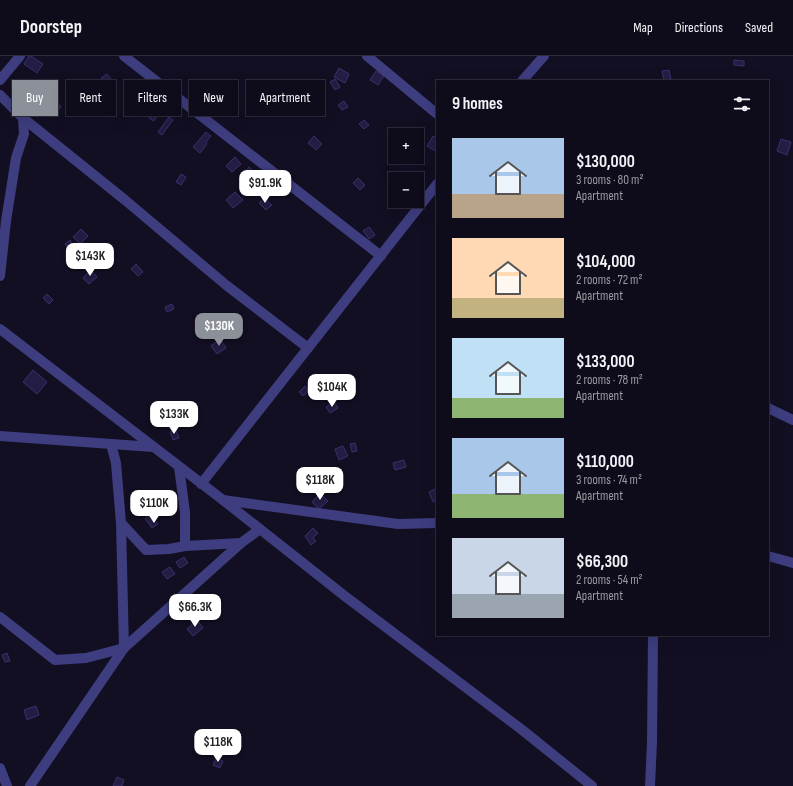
<!DOCTYPE html>
<meta charset="utf-8">
<style>
:root{--surface:#0e0b1a;--page:#1c1927;--text:#f1f3f6;--muted:#9b9ba2;--line:#2e2b39;--accent:#8c9099}
body{margin:0;font-family:"Sofia Sans Condensed",sans-serif;background:var(--page);color:var(--text);height:100vh;display:flex;flex-direction:column;font-size:15px;white-space:nowrap}
*{box-sizing:border-box;margin:0}
p{font-size:13px;color:var(--muted)}
.icon{flex:none;width:22px;height:22px;fill:none;stroke:currentColor;stroke-width:2;stroke-linecap:round;stroke-linejoin:round}
.map{position:relative;flex:1;overflow:hidden}
.sheet{position:absolute;left:436px;top:24px;width:333px;height:556px;display:flex;flex-direction:column;background:var(--surface);border-radius:0px;box-shadow:0 4px 16px #0002,0 0 0 1px var(--line)}
.sheet>*{flex:none}
.banner{position:absolute;left:12px;top:24px;width:364px;height:36px;display:flex;gap:8px}
.controls{position:absolute;left:388px;top:72px;display:grid;gap:8px}
.controls a{display:grid;place-items:center;width:36px;height:36px;border-radius:0px;background:var(--surface);box-shadow:0 4px 16px #0002,0 0 0 1px var(--line);font-size:20px}
.price{position:absolute;translate:-50% -34px;padding:0 9px;border-radius:8px;background:#fff;color:#222;font-size:13px;line-height:26px;filter:drop-shadow(0 1px 2px #0008)}
.price::after{content:'';position:absolute;left:50%;top:24px;width:12px;height:9px;margin-left:-6px;background:inherit;clip-path:polygon(0 0,100% 0,50% 100%)}
.price.active{background:var(--accent);color:#fff}
ul{padding:0;list-style:none}
li{display:flex;align-items:center;gap:12px;height:100px;padding:0 16px}
li span{display:grid;place-items:center;flex:none;width:112px;height:80px;border-radius:0px;color:#555}
li>.icon{margin-inline-start:auto}
span .icon{width:48px;height:48px;fill:#fffc;stroke-width:1}
li b{font-size:17px}
h2{display:flex;justify-content:space-between;align-items:center;height:48px;padding:0 16px;font-size:17px}
.tag{padding:0 14px;border-radius:0px;background:var(--surface);box-shadow:0 4px 16px #0002,0 0 0 1px var(--line);font-size:14px;line-height:36px}
.tag.active{background:var(--accent);color:#fff}
header{display:flex;align-items:center;gap:24px;box-sizing:border-box;height:56px;padding:0 20px;background:var(--surface);border-bottom:1px solid var(--line)}
header strong{font-size:19px}
nav{display:flex;gap:22px;margin-inline-start:auto;font-size:14px}
.map>svg:first-child{display:block}
.building{fill:#231d43;stroke:#3a306d}
.lines{fill:none;stroke-linecap:round;stroke-linejoin:round}
.minor{stroke:#3e3d7f;stroke-width:10}
</style>
<header>
<strong>Doorstep</strong>
<nav><a>Map</a><a>Directions</a><a>Saved</a></nav>
</header>
<div class="map">
<svg width="793" height="730" viewBox="0 0 793 730">
<rect width="100%" height="100%" fill="#120f23"/>
<g class="building">
<polygon points="29,0 31,0 43,8 37,17 24,8"/>
<polygon points="734,4 744,5 744,10 734,9"/>
<polygon points="339,12 349,18 345,27 334,21"/>
<polygon points="669,14 671,23 664,24 662,15"/>
<polygon points="376,15 384,20 378,29 370,24"/>
<polygon points="107,18 111,23 105,27 101,22"/>
<polygon points="335,23 340,31 335,34 330,26"/>
<polygon points="319,24 324,29 320,34 314,28"/>
<polygon points="166,39 171,42 166,50 161,47"/>
<polygon points="344,45 348,51 342,54 338,49"/>
<polygon points="53,46 61,50 55,60 47,56"/>
<polygon points="155,54 159,57 154,65 149,62"/>
<polygon points="169,61 173,64 162,79 158,76"/>
<polygon points="364,64 369,69 364,73 359,68"/>
<polygon points="206,76 211,80 206,86 207,88 200,97 193,91"/>
<polygon points="314,80 322,88 316,94 308,87"/>
<polygon points="433,80 437,82 437,96 427,90"/>
<polygon points="781,83 791,86 787,99 777,95"/>
<polygon points="235,101 241,108 232,116 226,110"/>
<polygon points="249,111 257,118 251,124 244,118"/>
<polygon points="181,118 186,121 181,129 176,126"/>
<polygon points="358,122 365,129 360,134 353,127"/>
<polygon points="235,136 243,144 233,152 226,144"/>
<polygon points="264,142 272,149 266,154 259,147"/>
<polygon points="369,171 375,179 369,183 363,175"/>
<polygon points="81,173 88,180 80,188 73,181"/>
<polygon points="70,184 74,190 69,194 65,188"/>
<polygon points="136,208 143,216 138,220 131,213"/>
<polygon points="91,214 97,221 89,228 83,222"/>
<polygon points="47,238 53,244 49,248 43,242"/>
<polygon points="172,248 174,253 167,256 165,251"/>
<polygon points="220,283 226,292 217,298 211,290"/>
<polygon points="33,314 47,326 37,338 23,326"/>
<polygon points="305,330 309,335 303,340 299,336"/>
<polygon points="334,346 338,352 330,357 326,351"/>
<polygon points="176,374 179,382 173,384 170,376"/>
<polygon points="355,387 357,395 352,396 350,388"/>
<polygon points="343,390 348,400 339,404 335,393"/>
<polygon points="404,404 406,411 395,414 393,407"/>
<polygon points="437,432 437,444 433,446 429,436"/>
<polygon points="320,437 328,445 319,453 312,446"/>
<polygon points="152,458 155,462 148,467 145,463"/>
<polygon points="155,464 158,468 152,472 149,468"/>
<polygon points="313,472 318,477 313,482 316,485 311,489 305,480"/>
<polygon points="184,501 188,507 180,512 176,506"/>
<polygon points="170,511 175,518 167,523 162,516"/>
<polygon points="197,564 203,572 193,580 187,573"/>
<polygon points="7,597 10,605 5,606 2,599"/>
<polygon points="36,650 39,659 27,664 24,654"/>
<polygon points="216,702 223,705 220,712 213,709"/>
<polygon points="117,721 124,724 122,730 113,730"/>
</g>
<g class="lines">
<g class="minor">
<polyline points="124,0 381,200"/>
<polyline points="367,0 437,58"/>
<polyline points="0,24 20,0"/>
<polyline points="522,25 544,0"/>
<polyline points="0,39 23,62 125,144 226,229 308,292"/>
<polyline points="0,220 6,165 16,102 24,78 23,62"/>
<polyline points="0,273 223,444 346,541 521,673 592,730"/>
<polyline points="768,352 793,364"/>
<polyline points="0,380 153,391"/>
<polyline points="111,388 116,407 121,467 146,494 169,493 185,490 185,456 179,411"/>
<polyline points="201,428 437,128"/>
<polyline points="223,444 398,468 437,467"/>
<polyline points="185,490 241,487 260,473"/>
<polyline points="768,500 793,507"/>
<polyline points="0,561 55,604 86,602 124,592 241,487"/>
<polyline points="0,712 7,730"/>
<polyline points="30,730 124,592 121,467"/>
<polyline points="650,730 652,686 653,579"/>
</g>
</g>
</svg>
<div class="controls">
<a>+</a>
<a>−</a>
</div>
<b class="price" style="left:265px;top:148px">$91.9K</b>
<b class="price" style="left:90px;top:221px">$143K</b>
<b class="price active" style="left:219px;top:291px">$130K</b>
<b class="price" style="left:332px;top:352px">$104K</b>
<b class="price" style="left:174px;top:379px">$133K</b>
<b class="price" style="left:320px;top:445px">$118K</b>
<b class="price" style="left:154px;top:468px">$110K</b>
<b class="price" style="left:195px;top:572px">$66.3K</b>
<b class="price" style="left:218px;top:707px">$118K</b>
<div class="banner">
<a class="tag active">Buy</a>
<a class="tag">Rent</a>
<a class="tag">Filters</a>
<a class="tag">New</a>
<a class="tag">Apartment</a>
</div>
<section class="sheet">
<h2>9 homes<svg class="icon" aria-label="filters" viewBox="0 0 24 24"><path d="M4 7h16M4 17h16"/><circle cx="9" cy="7" r="2"/><circle cx="15" cy="17" r="2"/></svg></h2>
<ul>
<li><span style="background:linear-gradient(#a9c7e8 70%,#b9a48a 0)"><svg class="icon" aria-label="home" viewBox="0 0 24 24"><path d="M3 11l9-7 9 7M6 9v11h12V9"/></svg></span><div><b>$130,000</b><p>3 rooms · 80 m²</p><p>Apartment</p></div></li>
<li><span style="background:linear-gradient(#ffd9b3 75%,#c2b280 0)"><svg class="icon" aria-label="home" viewBox="0 0 24 24"><path d="M3 11l9-7 9 7M6 9v11h12V9"/></svg></span><div><b>$104,000</b><p>2 rooms · 72 m²</p><p>Apartment</p></div></li>
<li><span style="background:linear-gradient(#bfe0f5 75%,#8fb573 0)"><svg class="icon" aria-label="home" viewBox="0 0 24 24"><path d="M3 11l9-7 9 7M6 9v11h12V9"/></svg></span><div><b>$133,000</b><p>2 rooms · 78 m²</p><p>Apartment</p></div></li>
<li><span style="background:linear-gradient(#a9c7e8 70%,#8fb573 0)"><svg class="icon" aria-label="home" viewBox="0 0 24 24"><path d="M3 11l9-7 9 7M6 9v11h12V9"/></svg></span><div><b>$110,000</b><p>3 rooms · 74 m²</p><p>Apartment</p></div></li>
<li><span style="background:linear-gradient(#c9d6e8 70%,#9aa5b1 0)"><svg class="icon" aria-label="home" viewBox="0 0 24 24"><path d="M3 11l9-7 9 7M6 9v11h12V9"/></svg></span><div><b>$66,300</b><p>2 rooms · 54 m²</p><p>Apartment</p></div></li>
</ul>
</section>
</div>
